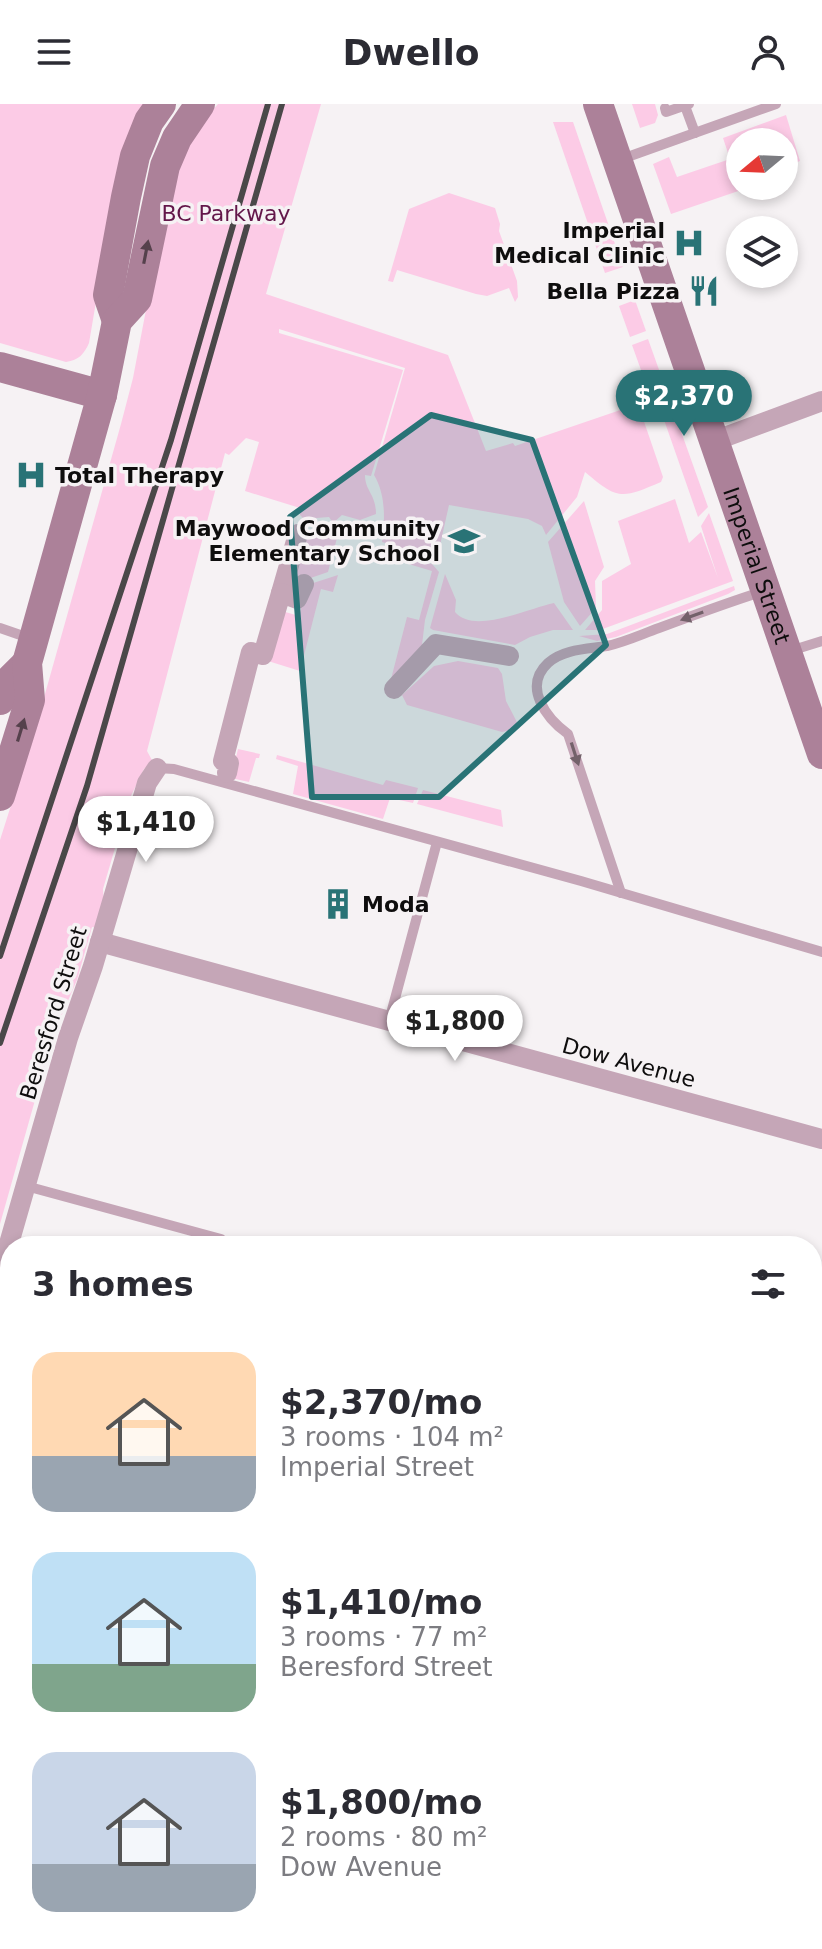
<!DOCTYPE html>
<meta charset="utf-8">
<style>
:root{--surface:#fff;--page:#f2f2f3;--text:#2b2b33;--muted:#7c7c81;--accent:#297376}
body{margin:0;font-family:"DejaVu Sans",sans-serif;background:var(--page);color:var(--text);height:100vh;display:flex;flex-direction:column;font-size:30px;white-space:nowrap}
*{box-sizing:border-box;margin:0}
p{font-size:26px;color:var(--muted)}
.icon{flex:none;width:44px;height:44px;fill:none;stroke:currentColor;stroke-width:2;stroke-linecap:round;stroke-linejoin:round}
.map{position:relative;flex:1;overflow:hidden}
.details{position:absolute;left:0px;top:1132px;width:822px;height:714px;display:flex;flex-direction:column;background:var(--surface);border-radius:32px 32px 0 0;box-shadow:0 4px 12px #0003}
.details>*{flex:none}
.needle{width:52px;rotate:251deg}
.buttons{position:absolute;left:726px;top:24px;display:grid;gap:16px}
.buttons a{display:grid;place-items:center;width:72px;height:72px;border-radius:50%;background:var(--surface);box-shadow:0 4px 12px #0003;font-size:40px}
.price{position:absolute;translate:-50% -68px;padding:0 18px;border-radius:28px;background:#fff;color:#222;font-size:26px;line-height:52px;filter:drop-shadow(0 2px 4px #0008)}
.price::after{content:'';position:absolute;left:50%;top:48px;width:24px;height:18px;margin-left:-12px;background:inherit;clip-path:polygon(0 0,100% 0,50% 100%)}
.price.on{background:var(--accent);color:#fff}
ul{padding:0;list-style:none}
li{display:flex;align-items:center;gap:24px;height:200px;padding:0 32px}
li span{display:grid;place-items:center;flex:none;width:224px;height:160px;border-radius:24px;color:#555}
li>.icon{margin-inline-start:auto}
span .icon{width:96px;height:96px;fill:#fffc;stroke-width:1}
li b{font-size:34px}
h2{display:flex;justify-content:space-between;align-items:center;height:96px;padding:0 32px;font-size:34px}
header{display:flex;justify-content:space-between;align-items:center;height:104px;padding:0 32px;background:var(--surface);font-size:36px;font-weight:700}
.map>svg:first-child{display:block}
.green{fill:#fccbe6}
.lines{fill:none;stroke-linecap:round;stroke-linejoin:round}
.lane{stroke:#c5a6b7;stroke-width:10}
.street{stroke:#c5a6b7;stroke-width:20}
.secondary{stroke:#ac8199;stroke-width:30}
.rail{stroke:#4a4849;stroke-width:6}
.oneway{fill:#55414c}
.oneway2{fill:#73616a}
.marked{fill:#297376;fill-opacity:0.2;stroke:#297376;stroke-width:6;stroke-linejoin:round}
.labels{text-anchor:middle;stroke-width:7;stroke-linejoin:round;paint-order:stroke}
.park-label{font-size:22px;fill:#63174a;stroke:#f6f2f4}
.poi-label{font-size:22px;font-weight:bold;fill:#0e0d0d;stroke:#f6f2f4;text-anchor:end}
.street-label{font-size:22px;fill:#0e0d0d;stroke:#f6f2f4}
</style>
<header><svg class="icon" aria-label="menu" viewBox="0 0 24 24"><path d="M4 6h16M4 12h16M4 18h16"/></svg>Dwello<svg class="icon" aria-label="person" viewBox="0 0 24 24"><circle cx="12" cy="8" r="4"/><path d="M4 21q1-7 8-7t8 7"/></svg></header>
<div class="map">
<svg width="822" height="1845" viewBox="0 0 822 1845">
<rect width="100%" height="100%" fill="#f6f2f4"/>
<g class="green">
<path d="M0 0H147L118 68 89 239C84 250 79 256 66 258L0 239Z"/>
<path d="M218 0H321L266 190 448 251 486 347 513 339 515 342 638 300 663 373 661 378C621 395 618 396 585 368L577 393 546 431 542 422 528 415 449 401 437 455 382 438C385 416 386 391 374 371L405 264 279 225V229L403 266 371 372 365 371C365 387 376 390 376 410L360 416 342 411 333 419 329 413 304 415 300 411V404L245 387 259 338 246 334 229 351 225 349 147 647 153 658 144 665 129 696 103 785 104 803 97 824 92 823 77 876 54 929 0 1120V736L34 629 121 320 133 274 167 96C177 62 193 27 218 0Z"/>
<polygon points="632,0 655,0 658,11 655,19 640,24"/>
<polygon points="786,11 800,57 784,63 784,38 740,38 740,82 753,82 671,110 653,60 669,53 677,73 730,55 723,34"/>
<polygon points="553,18 573,18 623,163 605,169"/>
<polygon points="449,89 495,104 500,120 499,127 517,177 518,193 515,198 509,184 487,192 476,190 397,166 393,178 388,177 409,105"/>
<polygon points="635,196 646,227 630,233 619,202"/>
<polygon points="648,235 708,403 698,413 655,290 650,291 632,241"/>
<polygon points="675,395 689,439 701,428 718,474 701,422 709,409 733,477 600,526 585,526 602,506 602,477 631,460 618,417"/>
<polygon points="584,397 604,463 595,477 596,504 580,522 564,498 548,438"/>
<polygon points="306,426 337,434 328,468 299,478 289,474"/>
<polygon points="397,452 432,460 439,468 425,516 422,541 390,579 407,513 419,516 432,467 395,456"/>
<path d="M445 470 456 496 455 508C474 531 529 504 554 499L573 526H553L530 533 515 541 433 526 430 524Z"/>
<polygon points="338,471 333,488 321,485 300,567 268,557 282,507 299,512 307,481"/>
<polygon points="734,482 735,486 728,490 616,533 597,537 579,532 607,530"/>
<polygon points="458,557 498,564 502,570 506,597 520,624 502,628 407,601 402,591 434,562"/>
<polygon points="238,645 260,650 259,654 256,654 249,678 231,674"/>
<polygon points="277,651 383,681 386,676 418,684 413,699 390,694 383,715 293,690 298,662 276,655"/>
<polygon points="423,686 501,706 503,723 417,700"/>
</g>
<g class="lines">
<g class="lane">
<polyline points="685,2 695,29"/>
<polyline points="665,4 666,8 689,0"/>
<polyline points="619,56 776,0"/>
<polyline points="0,524 29,534"/>
<polyline points="790,547 822,537"/>
<polyline points="157,664 174,665 581,777 822,848"/>
<path d="M621 789 568 630C547 615 522 583 548 559 563 545 588 545 607 542 625 538 642 530 659 524 694 511 729 498 764 487"/>
<polyline points="389,917 437,738"/>
<polyline points="26,1082 221,1135"/>
<polyline points="0,1445 10,1448"/>
<polyline points="812,1670 822,1673"/>
<polyline points="564,1845 567,1836"/>
</g>
<g class="street">
<polyline points="714,337 822,297"/>
<polyline points="281,489 298,430"/>
<polyline points="394,585 436,540 509,552"/>
<polyline points="227,669 229,659 223,657 251,548 263,551 281,489 297,495 304,480"/>
<polyline points="100,838 822,1035"/>
<polyline points="0,1171 68,934 93,862 147,679 157,664"/>
<polyline points="0,1637 10,1640"/>
<polyline points="714,1836 746,1845"/>
</g>
<g class="secondary">
<path id="s1" d="M598 0 822 650"/>
<polyline points="117,217 108,191 126,93 135,52 149,17 161,0"/>
<polyline points="0,263 102,291"/>
<polyline points="0,596 6,580 27,559"/>
<polyline points="0,692 30,596 27,559 102,291 117,217 137,195 165,62 177,34 200,0"/>
<polyline points="0,1266 10,1268"/>
<polyline points="812,1497 822,1499"/>
</g>
<g class="rail">
<polyline points="0,852 171,336 268,0"/>
<polyline points="0,939 87,682 282,0"/>
</g>
</g>
<defs><path id="oneway-solid" d="M-6-.8H1V-3.2L6.5 0L1 3.2V.8H-6Z" transform="scale(2)"/></defs>
<g class="oneway">
<use href="#oneway-solid" transform="translate(146 148) rotate(-79)"/>
<use href="#oneway-solid" transform="translate(21 626) rotate(-73)"/>
</g>
<g class="oneway2">
<use href="#oneway-solid" transform="translate(692 512) rotate(160)"/>
<use href="#oneway-solid" transform="translate(575 650) rotate(72)"/>
</g>
<path class="marked" d="M431 311 532 336 606 541 439 693H312L290 413Z"/>
<defs>
<symbol id="hospital-bare" viewBox="-9 -9 18 18"><path d="M-5-5h3v3.5h4V-5h3V5h-3V1.5h-4V5h-3Z" fill="#297376" stroke="#f6f2f4" stroke-width="2.5" paint-order="stroke"/></symbol>
<symbol id="restaurant-bare" viewBox="-9 -9 18 18"><path d="M-5-6h1v4h1v-4h1v4h1v-4h1v5L-1.5 .5V6h-2V.5L-5-1ZM5-6V6H3V1.5H1.5Q1.5-4 5-6Z" fill="#297376" stroke="#f6f2f4" stroke-width="2.5" paint-order="stroke"/></symbol>
<symbol id="school-bare" viewBox="-9 -9 18 18"><path d="M0-5L7-2L0 1L-7-2ZM-4 1L0 2.5L4 1V4Q0 6-4 4Z" fill="#297376" stroke="#f6f2f4" stroke-width="2.5" paint-order="stroke"/></symbol>
<symbol id="building-bare" viewBox="-9 -9 18 18"><path d="M-4-6H4V6H1V3H-1V6H-4ZM-2.5-4.3h1.7v1.8h-1.7ZM.8-4.3h1.7v1.8H.8ZM-2.5-1h1.7V.8h-1.7ZM.8-1h1.7V.8H.8Z" fill="#297376" stroke="#f6f2f4" stroke-width="2.5" paint-order="stroke"/></symbol>
</defs>
<g fill-rule="evenodd">
<use href="#hospital-bare" x="667" y="117" width="44" height="44"/>
<use href="#restaurant-bare" x="682" y="165" width="44" height="44"/>
<use href="#hospital-bare" x="9" y="349" width="44" height="44"/>
<use href="#school-bare" x="442" y="415" width="44" height="44"/>
<use href="#building-bare" x="316" y="778" width="44" height="44"/>
</g>
<g class="labels">
<g class="park-label">
<text x="226" y="117">BC Parkway</text>
</g>
<g class="poi-label">
<text x="665" y="134">Imperial<tspan x="665" dy="25">Medical Clinic</tspan></text>
<text x="680" y="195">Bella Pizza</text>
<text x="55" y="379" text-anchor="start">Total Therapy</text>
<text x="440" y="432">Maywood Community<tspan x="440" dy="25">Elementary School</tspan></text>
<text x="362" y="808" text-anchor="start">Moda</text>
</g>
<g class="street-label">
<text dy="8" stroke="none"><textPath href="#s1" startOffset="488">Imperial Street</textPath></text>
<text transform="translate(53 909) rotate(-73)" y="8">Beresford Street</text>
<text transform="translate(629 958) rotate(15)" y="8">Dow Avenue</text>
</g>
</g>
</svg>
<div class="buttons">
<a><svg class="needle" viewBox="-14 -14 28 28"><path d="M0-13l5 13h-10z" fill="#e53935"/><path d="M0 13l5-13h-10z" fill="#7c7c81"/></svg></a>
<a><svg class="icon" aria-label="layers" viewBox="0 0 24 24"><path d="M12 4l9 5-9 5-9-5zM3 14l9 5 9-5"/></svg></a>
</div>
<b class="price on" style="left:684px;top:334px">$2,370</b>
<b class="price" style="left:146px;top:760px">$1,410</b>
<b class="price" style="left:455px;top:959px">$1,800</b>
<section class="details">
<h2>3 homes<svg class="icon" aria-label="filters" viewBox="0 0 24 24"><path d="M4 7h16M4 17h16"/><circle cx="9" cy="7" r="2"/><circle cx="15" cy="17" r="2"/></svg></h2>
<ul>
<li><span style="background:linear-gradient(#ffd9b3 65%,#9aa5b1 0)"><svg class="icon" aria-label="home" viewBox="0 0 24 24"><path d="M3 11l9-7 9 7M6 9v11h12V9"/></svg></span><div><b>$2,370/mo</b><p>3 rooms · 104 m²</p><p>Imperial Street</p></div></li>
<li><span style="background:linear-gradient(#bfe0f5 70%,#7fa58c 0)"><svg class="icon" aria-label="home" viewBox="0 0 24 24"><path d="M3 11l9-7 9 7M6 9v11h12V9"/></svg></span><div><b>$1,410/mo</b><p>3 rooms · 77 m²</p><p>Beresford Street</p></div></li>
<li><span style="background:linear-gradient(#c9d6e8 70%,#9aa5b1 0)"><svg class="icon" aria-label="home" viewBox="0 0 24 24"><path d="M3 11l9-7 9 7M6 9v11h12V9"/></svg></span><div><b>$1,800/mo</b><p>2 rooms · 80 m²</p><p>Dow Avenue</p></div></li>
</ul>
</section>
</div>
